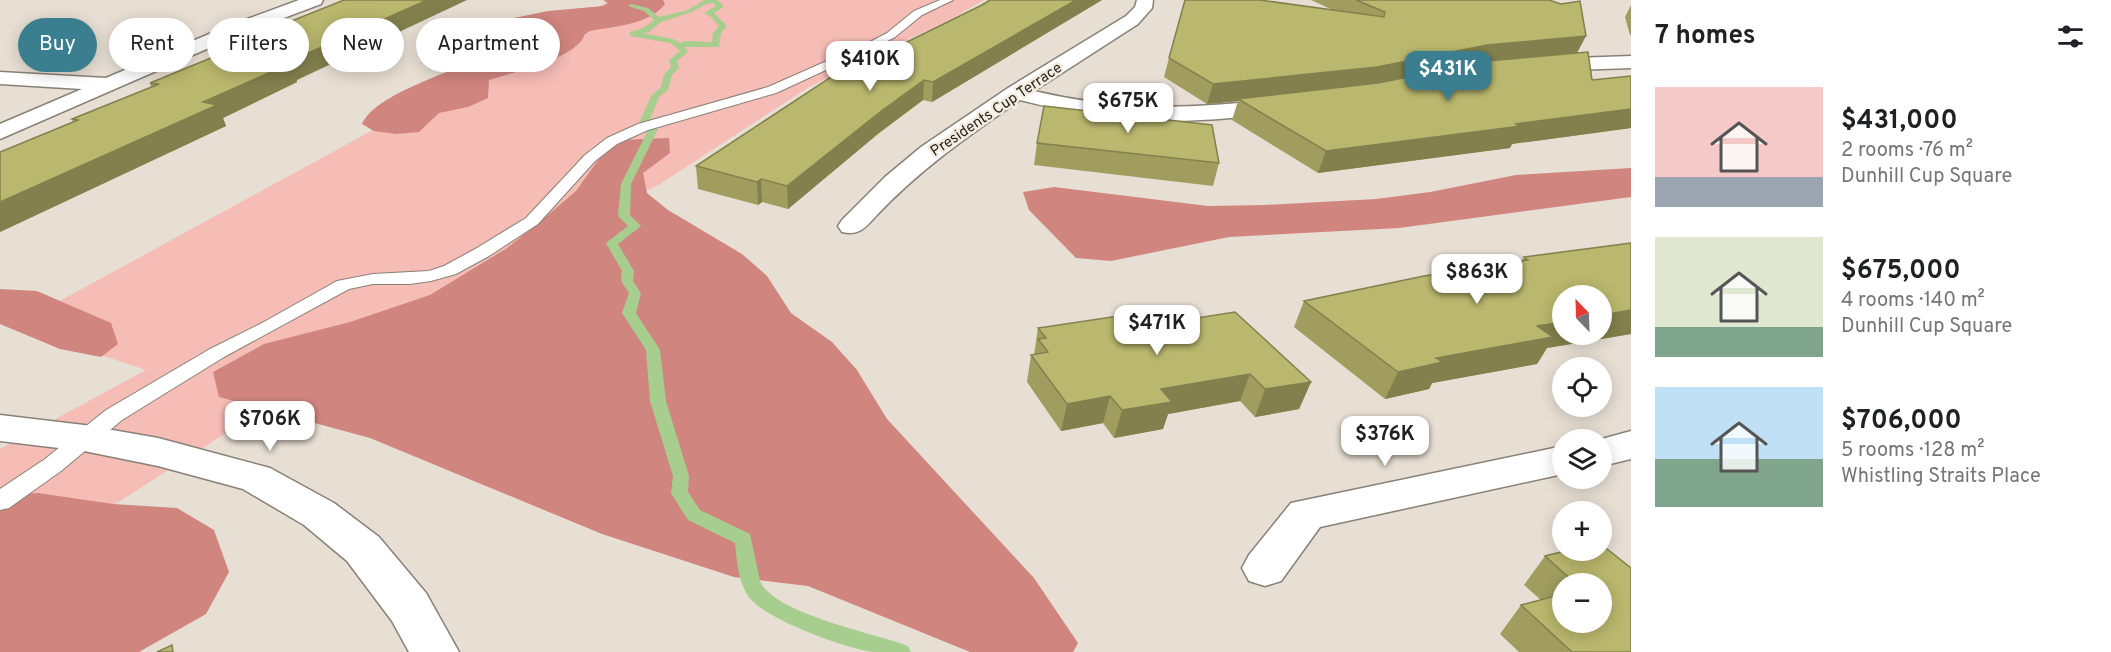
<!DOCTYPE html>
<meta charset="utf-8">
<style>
:root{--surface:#fff;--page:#f6f6f6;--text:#202124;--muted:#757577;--accent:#3b7e8f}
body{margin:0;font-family:Overpass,sans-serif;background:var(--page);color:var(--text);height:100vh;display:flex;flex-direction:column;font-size:22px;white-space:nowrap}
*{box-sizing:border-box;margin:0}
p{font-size:20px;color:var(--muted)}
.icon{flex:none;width:33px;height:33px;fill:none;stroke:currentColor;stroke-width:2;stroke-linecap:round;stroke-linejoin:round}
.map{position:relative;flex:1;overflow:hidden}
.details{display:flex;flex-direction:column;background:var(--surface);width:480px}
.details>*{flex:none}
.top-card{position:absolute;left:18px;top:18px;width:570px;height:54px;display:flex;gap:12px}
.needle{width:39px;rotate:337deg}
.fabs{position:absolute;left:1552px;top:285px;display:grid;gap:12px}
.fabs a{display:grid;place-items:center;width:60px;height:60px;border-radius:50%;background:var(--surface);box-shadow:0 3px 15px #0003;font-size:30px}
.price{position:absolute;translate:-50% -51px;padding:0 14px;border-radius:12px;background:#fff;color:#222;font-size:20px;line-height:39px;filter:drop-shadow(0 2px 3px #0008)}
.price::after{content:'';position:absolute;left:50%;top:36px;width:18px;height:14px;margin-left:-9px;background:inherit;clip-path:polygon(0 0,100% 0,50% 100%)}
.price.on{background:var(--accent);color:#fff}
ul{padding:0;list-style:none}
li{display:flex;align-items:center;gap:18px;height:150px;padding:0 24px}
li span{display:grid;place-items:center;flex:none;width:168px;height:120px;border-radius:0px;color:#555}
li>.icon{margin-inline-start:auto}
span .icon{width:72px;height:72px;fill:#fffc;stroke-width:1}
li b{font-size:26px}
h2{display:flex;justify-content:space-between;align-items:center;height:72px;padding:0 24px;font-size:26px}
.tag{padding:0 21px;border-radius:27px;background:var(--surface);box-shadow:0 3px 15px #0003;font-size:21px;line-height:54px}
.tag.on{background:var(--accent);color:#fff}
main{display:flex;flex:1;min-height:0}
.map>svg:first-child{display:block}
.green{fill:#f6bcb6}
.forest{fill:#d1857f}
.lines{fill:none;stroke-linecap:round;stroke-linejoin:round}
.stream{fill:#a7ce8f;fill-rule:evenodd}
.lane-casing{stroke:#888176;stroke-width:2}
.street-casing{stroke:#888176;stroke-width:3}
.lane{fill:#fff;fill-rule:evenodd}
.street{fill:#fff;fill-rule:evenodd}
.wall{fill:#a09d5f;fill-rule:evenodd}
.shaded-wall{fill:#82804d}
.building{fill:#bab76e;stroke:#82804d;stroke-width:1.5}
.labels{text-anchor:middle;stroke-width:5;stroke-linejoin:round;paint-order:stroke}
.far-street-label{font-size:15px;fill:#272420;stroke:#f4ece0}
</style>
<main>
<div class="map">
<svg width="1631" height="652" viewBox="0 0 1631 652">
<rect width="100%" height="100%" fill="#e7dfd3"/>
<polygon class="green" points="611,0 984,0 951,19 809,87 660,184 460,283 0,578 0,449 146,370 14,326"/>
<g class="forest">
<path d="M603 0H663L665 4C649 25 615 26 590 31L585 34C577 59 512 72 489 80L488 98 468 107 439 113 419 132 396 134 374 131 362 124C377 92 454 73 486 54L498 40 504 26 514 18 548 11 603 6 608 3Z"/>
<polygon points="669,138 670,153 643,173 647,193 668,210 742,254 767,276 791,313 832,342 857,370 887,419 1034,578 1078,643 1073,652 970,652 808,586 734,577 602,534 370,438 219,397 213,372 264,344 350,322 430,295 507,248 542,220 576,191 603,153 620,140"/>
<polygon points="1631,168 1631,197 1399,228 1229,237 1111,261 1076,258 1029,210 1023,192 1054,187 1208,206 1265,205 1376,199 1430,192 1516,175"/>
<polygon points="0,289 37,291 111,323 118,344 101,357 60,349 0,324"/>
<polygon points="38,493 113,504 177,508 214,530 229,572 206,614 139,652 0,652 0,495"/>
</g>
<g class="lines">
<path class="stream" d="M704 0H717L723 5V7L714 13 727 26 721 33 719 47H685L688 52 677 61 679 68 672 75 668 90 659 97 649 122 658 129 631 184 630 215 641 226 618 244 634 271 633 281 641 293 636 313 660 350 666 401 689 476 688 492 700 510 750 534 760 581C774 614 874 633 908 646L911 652C899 652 886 652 874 652 848 650 762 618 748 596 738 580 737 561 735 543L688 520 671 493 673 476 650 401 646 350 622 313 629 293 621 281 622 271 606 243 628 226 618 216 621 184 648 130 639 123 651 96 661 87 664 74 671 67 669 60 680 51 671 43 630 36V32L643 28 654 20 644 11 628 6 631 4 648 8 659 17 688 10ZM713 3 716 6 704 13 711 17 719 26 713 33 712 42 685 41 681 43 673 39 643 33 649 32 661 22 692 12 706 4Z"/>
<defs>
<polygon id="lane" points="940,0 953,0 922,15 895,37 878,46 776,93 648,130 617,144 595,161 538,224 489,256 456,274 431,281 410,284 373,284 349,289 224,357 122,420 61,471 9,508 0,510 0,489 45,459 106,410 210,349 262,323 337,281 373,274 429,271 444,266 477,248 526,218 585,155 607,138 638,124 768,87 870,42 887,33 914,11"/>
<g id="street">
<polygon points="299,0 323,0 321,4 241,34 0,139 0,124 82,89 0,84 0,72 106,78 228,26"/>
<path d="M1137 0H1153L1152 8 1138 24 1034 91C1124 112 1188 109 1279 99L1287 101 1290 106 1287 111C1269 115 1250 116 1231 118 1154 125 1095 119 1020 100 968 136 919 170 876 216 865 228 859 236 842 232L838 226 842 220 885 177 921 147 1008 88 1126 16 1135 7Z"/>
<polygon points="1631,56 1631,68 1546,71 1539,69 1536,65 1539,61 1546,59"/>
<polygon points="0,415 84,425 158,438 270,468 334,503 379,537 426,593 459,652 409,652 392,621 347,561 304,525 243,489 158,466 84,451 0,441"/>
<polygon points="1631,431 1631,459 1602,466 1602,440 1598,440"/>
<polygon points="1563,446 1563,474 1320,527 1281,581 1265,586 1249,581 1242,568 1249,555 1291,503"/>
</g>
</defs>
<use href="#lane" class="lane-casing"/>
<use href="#street" class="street-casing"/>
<use href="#lane" class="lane"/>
<use href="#street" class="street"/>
</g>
<g class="wall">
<polygon points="344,0 297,80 297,82 223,118 226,126 0,232 0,152 73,122 72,119 151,87 150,83 216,56 214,52"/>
<polygon points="990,0 1102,0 932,102 923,100 879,133 788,209 762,202 758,205 698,189 696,166 834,78 982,5"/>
<polygon points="1311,0 1549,0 1577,53 1592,80 1631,76 1631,128 1512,144 1510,148 1318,173 1232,120 1238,101 1207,104 1164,77 1169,58 1335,11"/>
<polygon points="1631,5 1631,35 1630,35 1625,17"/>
<polygon points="1037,143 1219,163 1213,186 1034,165"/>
<polygon points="1631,243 1631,334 1547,348 1537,364 1432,383 1429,389 1385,399 1294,327 1304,301 1522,260 1524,257"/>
<polygon points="1197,318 1311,382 1299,409 1255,417 1240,401 1168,414 1163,429 1114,438 1103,423 1061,431 1027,382 1031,355 1034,355 1038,328"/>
<path d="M1545 556 1631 568V652H1519L1500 634 1521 605 1541 600 1524 585ZM1563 584H1602L1563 622Z"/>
</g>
<g class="shaded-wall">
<polygon points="427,0 467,0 297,80 297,82 223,118 226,126 0,232 0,202 290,61"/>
<polygon points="1076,0 1102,0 932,102 933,82"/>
<polygon points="1586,36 1576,55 1370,87 1238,99 1238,101 1207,104 1213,84 1487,45"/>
<polygon points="924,80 923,100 879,133 788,209 787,186 880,112"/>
<polygon points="1631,109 1631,128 1512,144 1510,148 1318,173 1326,151 1515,124"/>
<polygon points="761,179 762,202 758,205 757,182"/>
<polygon points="1631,310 1631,334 1547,348 1537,364 1432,383 1429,389 1385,399 1398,372 1436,358 1537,326 1563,322 1563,334 1602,334 1602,315"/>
<polygon points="1250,374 1240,401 1168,414 1163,429 1114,438 1122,410 1161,389"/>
<polygon points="1311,382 1299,409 1255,417 1265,389"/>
<polygon points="1110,396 1103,423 1061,431 1067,404"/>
</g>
<g class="building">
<polygon points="344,0 427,0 290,61 291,63 203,102 217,105 0,202 0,152 78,120 72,119 159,84 150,83 223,53 214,52"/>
<polygon points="990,0 1076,0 933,82 924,80 880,112 787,186 761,179 757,182 696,166 831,77 834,78 982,5"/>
<polygon points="1185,0 1260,0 1384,17 1385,12 1356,0 1549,0 1561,4 1580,1 1586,36 1487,45 1377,67 1213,84 1169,58"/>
<polygon points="1588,52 1592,80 1631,76 1631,109 1515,124 1521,126 1326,151 1238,99 1378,83 1488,61"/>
<polygon points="1044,106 1212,125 1219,163 1037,143"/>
<polygon points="1631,243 1631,310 1602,315 1602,296 1563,296 1563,322 1537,326 1553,337 1436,358 1443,362 1398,372 1304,301 1424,276 1528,260 1524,257"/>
<polygon points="1186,306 1197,318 1235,312 1311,382 1265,389 1250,374 1161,389 1172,402 1122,410 1110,396 1067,404 1031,355 1048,352 1038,339 1046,338 1038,328"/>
<polygon points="1602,545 1631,568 1631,652 1572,652 1521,605 1563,594 1563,622 1602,622 1602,584 1576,584 1545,556 1569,550 1602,550"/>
<polygon points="172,645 173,652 157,652"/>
</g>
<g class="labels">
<g class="far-street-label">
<text transform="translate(996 109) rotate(-34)" y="5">Presidents Cup Terrace</text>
</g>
</g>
</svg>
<div class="fabs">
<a><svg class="needle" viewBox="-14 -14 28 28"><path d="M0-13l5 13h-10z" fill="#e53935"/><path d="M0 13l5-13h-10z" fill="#757577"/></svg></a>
<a><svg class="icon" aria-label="locate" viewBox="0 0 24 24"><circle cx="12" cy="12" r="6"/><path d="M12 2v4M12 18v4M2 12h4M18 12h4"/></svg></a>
<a><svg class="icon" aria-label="layers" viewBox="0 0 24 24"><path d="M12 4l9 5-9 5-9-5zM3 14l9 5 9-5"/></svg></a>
<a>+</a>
<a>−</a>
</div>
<b class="price" style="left:870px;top:92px">$410K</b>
<b class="price on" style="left:1448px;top:102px">$431K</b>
<b class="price" style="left:1128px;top:134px">$675K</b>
<b class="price" style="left:1477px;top:305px">$863K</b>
<b class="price" style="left:1157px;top:356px">$471K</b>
<b class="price" style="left:270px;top:452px">$706K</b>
<b class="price" style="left:1385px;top:467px">$376K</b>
<div class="top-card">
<a class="tag on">Buy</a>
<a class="tag">Rent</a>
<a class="tag">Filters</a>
<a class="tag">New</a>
<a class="tag">Apartment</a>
</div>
</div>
<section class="details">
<h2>7 homes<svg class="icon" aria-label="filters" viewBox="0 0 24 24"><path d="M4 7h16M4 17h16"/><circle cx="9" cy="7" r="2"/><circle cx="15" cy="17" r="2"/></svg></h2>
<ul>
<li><span style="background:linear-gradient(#f6c9c9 75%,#9aa5b1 0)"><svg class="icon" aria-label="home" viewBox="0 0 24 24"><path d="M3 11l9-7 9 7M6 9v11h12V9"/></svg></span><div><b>$431,000</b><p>2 rooms · 76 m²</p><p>Dunhill Cup Square</p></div></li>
<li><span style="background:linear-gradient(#dfe7d0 75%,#7fa58c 0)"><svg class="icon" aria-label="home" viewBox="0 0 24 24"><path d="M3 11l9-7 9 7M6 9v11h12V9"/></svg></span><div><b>$675,000</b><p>4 rooms · 140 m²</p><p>Dunhill Cup Square</p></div></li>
<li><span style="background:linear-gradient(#bfe0f5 60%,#7fa58c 0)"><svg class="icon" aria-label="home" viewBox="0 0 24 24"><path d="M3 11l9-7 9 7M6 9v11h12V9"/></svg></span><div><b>$706,000</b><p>5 rooms · 128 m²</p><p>Whistling Straits Place</p></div></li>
</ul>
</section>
</main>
